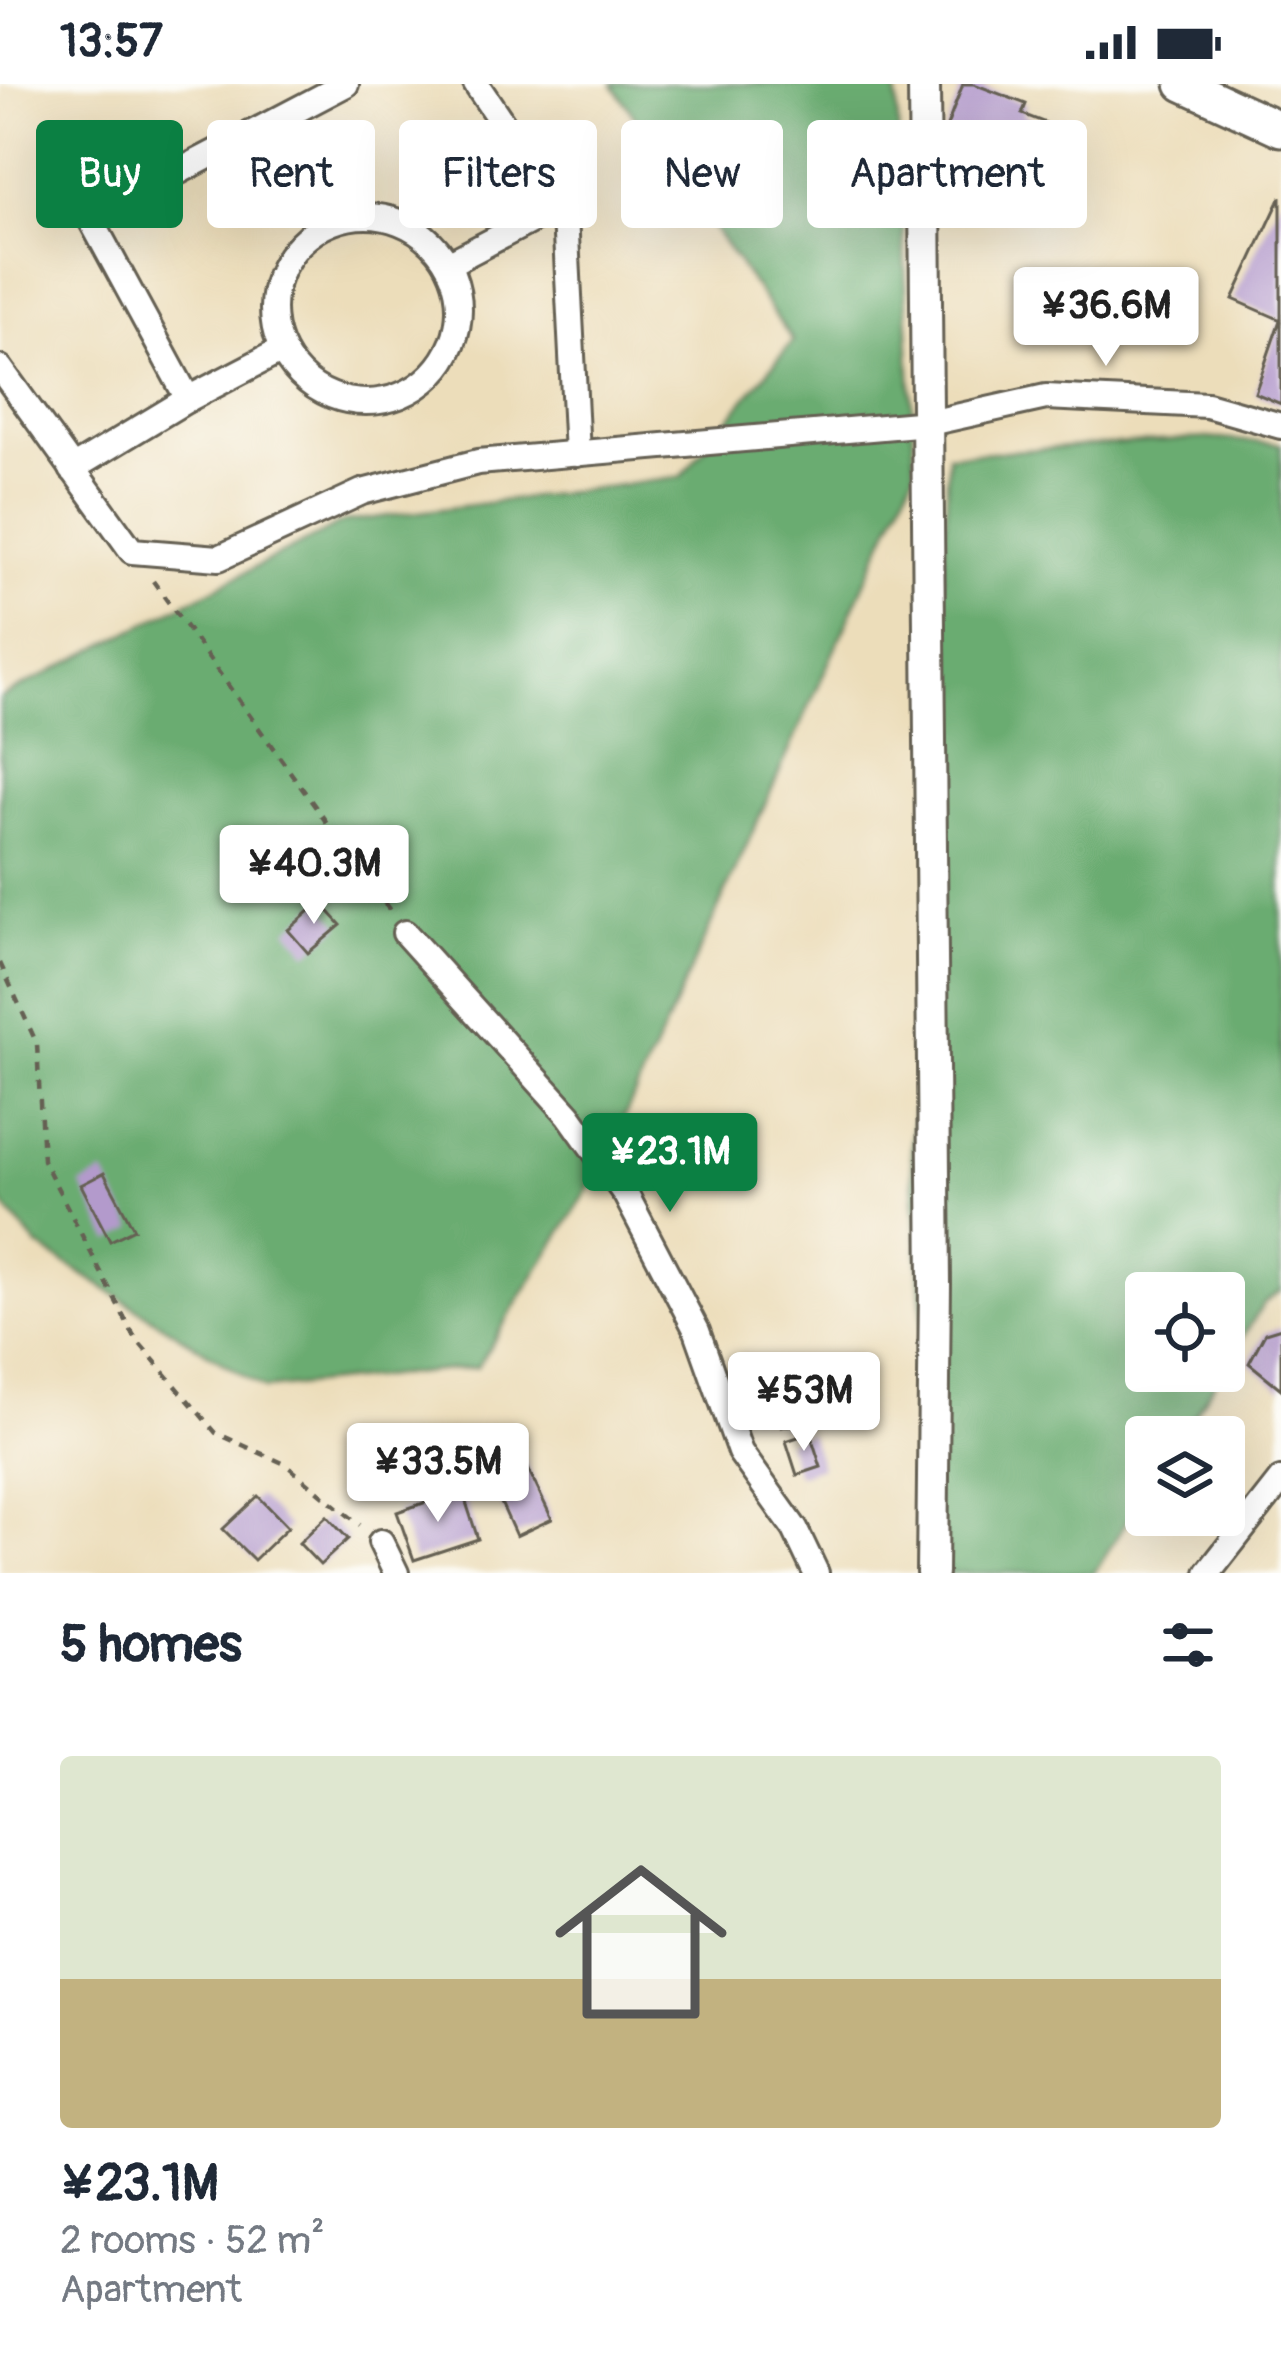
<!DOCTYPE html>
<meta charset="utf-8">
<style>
:root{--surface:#fff;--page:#f6f6f7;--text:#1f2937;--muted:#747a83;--accent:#0b8043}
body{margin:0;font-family:Pangolin,sans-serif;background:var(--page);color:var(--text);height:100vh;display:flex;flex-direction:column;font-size:45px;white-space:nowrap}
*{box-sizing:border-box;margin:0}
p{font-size:39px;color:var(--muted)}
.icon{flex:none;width:66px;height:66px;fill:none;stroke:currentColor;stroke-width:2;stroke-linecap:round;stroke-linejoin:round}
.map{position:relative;height:1489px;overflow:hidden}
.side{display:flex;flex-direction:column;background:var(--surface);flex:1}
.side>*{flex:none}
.banner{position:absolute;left:36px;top:36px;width:1209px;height:108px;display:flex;gap:24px}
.buttons{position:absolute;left:1125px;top:1188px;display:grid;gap:24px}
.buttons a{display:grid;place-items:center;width:120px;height:120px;border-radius:12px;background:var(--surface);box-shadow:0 12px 48px #0002;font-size:60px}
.price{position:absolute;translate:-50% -102px;padding:0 27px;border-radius:12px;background:#fff;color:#222;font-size:39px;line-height:78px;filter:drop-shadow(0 3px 6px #0008)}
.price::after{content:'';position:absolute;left:50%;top:72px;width:36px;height:27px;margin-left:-18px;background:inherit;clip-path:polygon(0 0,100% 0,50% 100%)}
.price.on{background:var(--accent);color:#fff}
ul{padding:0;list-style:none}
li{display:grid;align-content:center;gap:24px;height:636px;padding:0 60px}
li span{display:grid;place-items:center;height:372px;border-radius:12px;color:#555}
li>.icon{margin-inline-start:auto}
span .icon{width:216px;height:216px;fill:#fffc;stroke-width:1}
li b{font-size:51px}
h2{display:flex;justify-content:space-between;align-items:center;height:144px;padding:0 60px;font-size:51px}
.pill{padding:0 42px;border-radius:12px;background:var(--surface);box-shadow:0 12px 48px #0002;font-size:42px;line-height:108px}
.pill.on{background:var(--accent);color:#fff}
.status{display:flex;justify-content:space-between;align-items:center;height:84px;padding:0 60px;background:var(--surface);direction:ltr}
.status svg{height:33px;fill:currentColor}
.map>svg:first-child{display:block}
.forest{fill:#6bac71;stroke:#446446;stroke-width:3}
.building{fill:#b39acc}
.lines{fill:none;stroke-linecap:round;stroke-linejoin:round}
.minor-casing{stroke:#656053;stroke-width:30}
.tertiary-casing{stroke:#656053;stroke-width:36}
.secondary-casing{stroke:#656053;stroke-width:39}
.path{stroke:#656053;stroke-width:4.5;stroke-dasharray:9 9;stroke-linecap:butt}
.minor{stroke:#fff;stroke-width:24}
.tertiary{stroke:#fff;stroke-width:30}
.secondary{stroke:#fff;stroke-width:33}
</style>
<div class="status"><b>13:57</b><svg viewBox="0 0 49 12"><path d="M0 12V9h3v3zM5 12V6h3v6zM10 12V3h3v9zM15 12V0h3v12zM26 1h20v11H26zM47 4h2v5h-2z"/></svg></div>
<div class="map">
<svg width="1281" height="1489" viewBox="0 0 1281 1489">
<rect width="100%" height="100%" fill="#fdfcf7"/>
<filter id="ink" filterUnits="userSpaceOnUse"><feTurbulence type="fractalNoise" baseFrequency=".00833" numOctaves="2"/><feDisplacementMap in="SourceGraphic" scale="24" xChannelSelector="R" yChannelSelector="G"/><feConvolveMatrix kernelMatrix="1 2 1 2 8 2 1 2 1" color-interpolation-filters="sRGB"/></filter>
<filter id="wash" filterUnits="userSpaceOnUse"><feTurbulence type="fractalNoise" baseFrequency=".004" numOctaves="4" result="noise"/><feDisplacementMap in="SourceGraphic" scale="48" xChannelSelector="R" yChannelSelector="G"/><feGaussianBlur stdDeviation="2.7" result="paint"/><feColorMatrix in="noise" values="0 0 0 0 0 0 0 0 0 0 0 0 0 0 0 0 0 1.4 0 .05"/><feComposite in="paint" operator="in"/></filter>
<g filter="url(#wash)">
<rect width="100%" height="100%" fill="#ecddba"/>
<g class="forest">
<polygon points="612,0 896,0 915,387 600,1087 477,1283 265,1305 39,1163 0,1117 0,614 344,438 681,393 793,257"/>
<polygon points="1208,354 1281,360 1281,1207 1264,1219 1224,1283 1224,1209 1146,1209 1146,1287 1222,1287 1180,1353 1146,1353 1146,1407 1094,1489 941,1489 911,1068 934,767 948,371"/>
</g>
<g id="blocks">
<g class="building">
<polygon points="963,0 974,0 1026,20 1022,30 1046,39 1039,56 1046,59 1036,86 944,50"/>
<polygon points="977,85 1026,104 1015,134 965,117"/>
<polygon points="1281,113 1281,236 1233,215"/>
<polygon points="1280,236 1281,237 1281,320 1255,309"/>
<polygon points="320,818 341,841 308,869 288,846"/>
<polygon points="104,1089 134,1145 110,1157 81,1101"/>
<polygon points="1281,1244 1281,1305 1249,1279 1265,1249"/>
<polygon points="778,1296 787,1316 752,1332 742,1312"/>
<polygon points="798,1321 802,1338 782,1343 778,1326"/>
<polygon points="810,1349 821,1383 797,1391 786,1357"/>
<polygon points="524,1376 552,1435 516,1452 489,1392"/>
<polygon points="462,1406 478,1455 414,1476 397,1428"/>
<polygon points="258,1412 288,1443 254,1476 223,1445"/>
<polygon points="327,1432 348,1455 320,1481 299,1459"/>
</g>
</g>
</g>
<g filter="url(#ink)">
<use href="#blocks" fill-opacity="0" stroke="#656053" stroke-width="3"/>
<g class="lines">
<defs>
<g id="minor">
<polyline points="476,0 565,132 577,370"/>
<circle cx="366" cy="225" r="93"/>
<polyline points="448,180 559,122"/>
<polyline points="0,284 132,467 219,474 362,408 478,378 929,339 1046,313 1207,321 1281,342"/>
<polyline points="188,315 90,134 346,0"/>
<polyline points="72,385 188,315 282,266"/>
<polyline points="405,849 569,1031 626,1111 697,1247 740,1368 795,1445 816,1489"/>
<polyline points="381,1458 396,1489"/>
<polyline points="1208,1489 1281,1396"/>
</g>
<polyline id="tertiary" points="924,0 935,1200 932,1489"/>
<polyline id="secondary" points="1183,0 1281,45"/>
</defs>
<use href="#minor" class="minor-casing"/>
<use href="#tertiary" class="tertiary-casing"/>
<use href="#secondary" class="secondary-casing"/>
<g class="path">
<polyline points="153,497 391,828"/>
<polyline points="0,879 37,960 43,1076 135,1254 216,1349 285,1380 360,1441"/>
</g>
<use href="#minor" class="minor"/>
<use href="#tertiary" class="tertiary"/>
<use href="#secondary" class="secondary"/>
</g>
</g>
</svg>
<div class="buttons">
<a><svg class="icon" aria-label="locate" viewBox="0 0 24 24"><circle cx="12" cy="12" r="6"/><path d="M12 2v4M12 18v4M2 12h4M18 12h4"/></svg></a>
<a><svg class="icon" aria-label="layers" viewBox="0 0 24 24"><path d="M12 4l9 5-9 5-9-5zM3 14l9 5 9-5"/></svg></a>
</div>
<b class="price" style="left:1106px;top:285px">¥36.6M</b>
<b class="price" style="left:314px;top:843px">¥40.3M</b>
<b class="price on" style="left:670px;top:1131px">¥23.1M</b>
<b class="price" style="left:804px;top:1370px">¥53M</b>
<b class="price" style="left:438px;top:1441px">¥33.5M</b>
<div class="banner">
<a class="pill on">Buy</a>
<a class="pill">Rent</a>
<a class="pill">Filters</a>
<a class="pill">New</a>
<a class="pill">Apartment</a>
</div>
</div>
<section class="side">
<h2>5 homes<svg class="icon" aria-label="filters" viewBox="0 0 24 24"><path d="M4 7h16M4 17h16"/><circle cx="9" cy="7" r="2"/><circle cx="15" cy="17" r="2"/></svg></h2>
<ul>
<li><span style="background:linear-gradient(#dfe7d0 60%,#c2b280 0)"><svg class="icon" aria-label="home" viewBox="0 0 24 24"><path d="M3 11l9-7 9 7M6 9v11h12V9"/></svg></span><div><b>¥23.1M</b><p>2 rooms · 52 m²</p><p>Apartment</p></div></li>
</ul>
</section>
